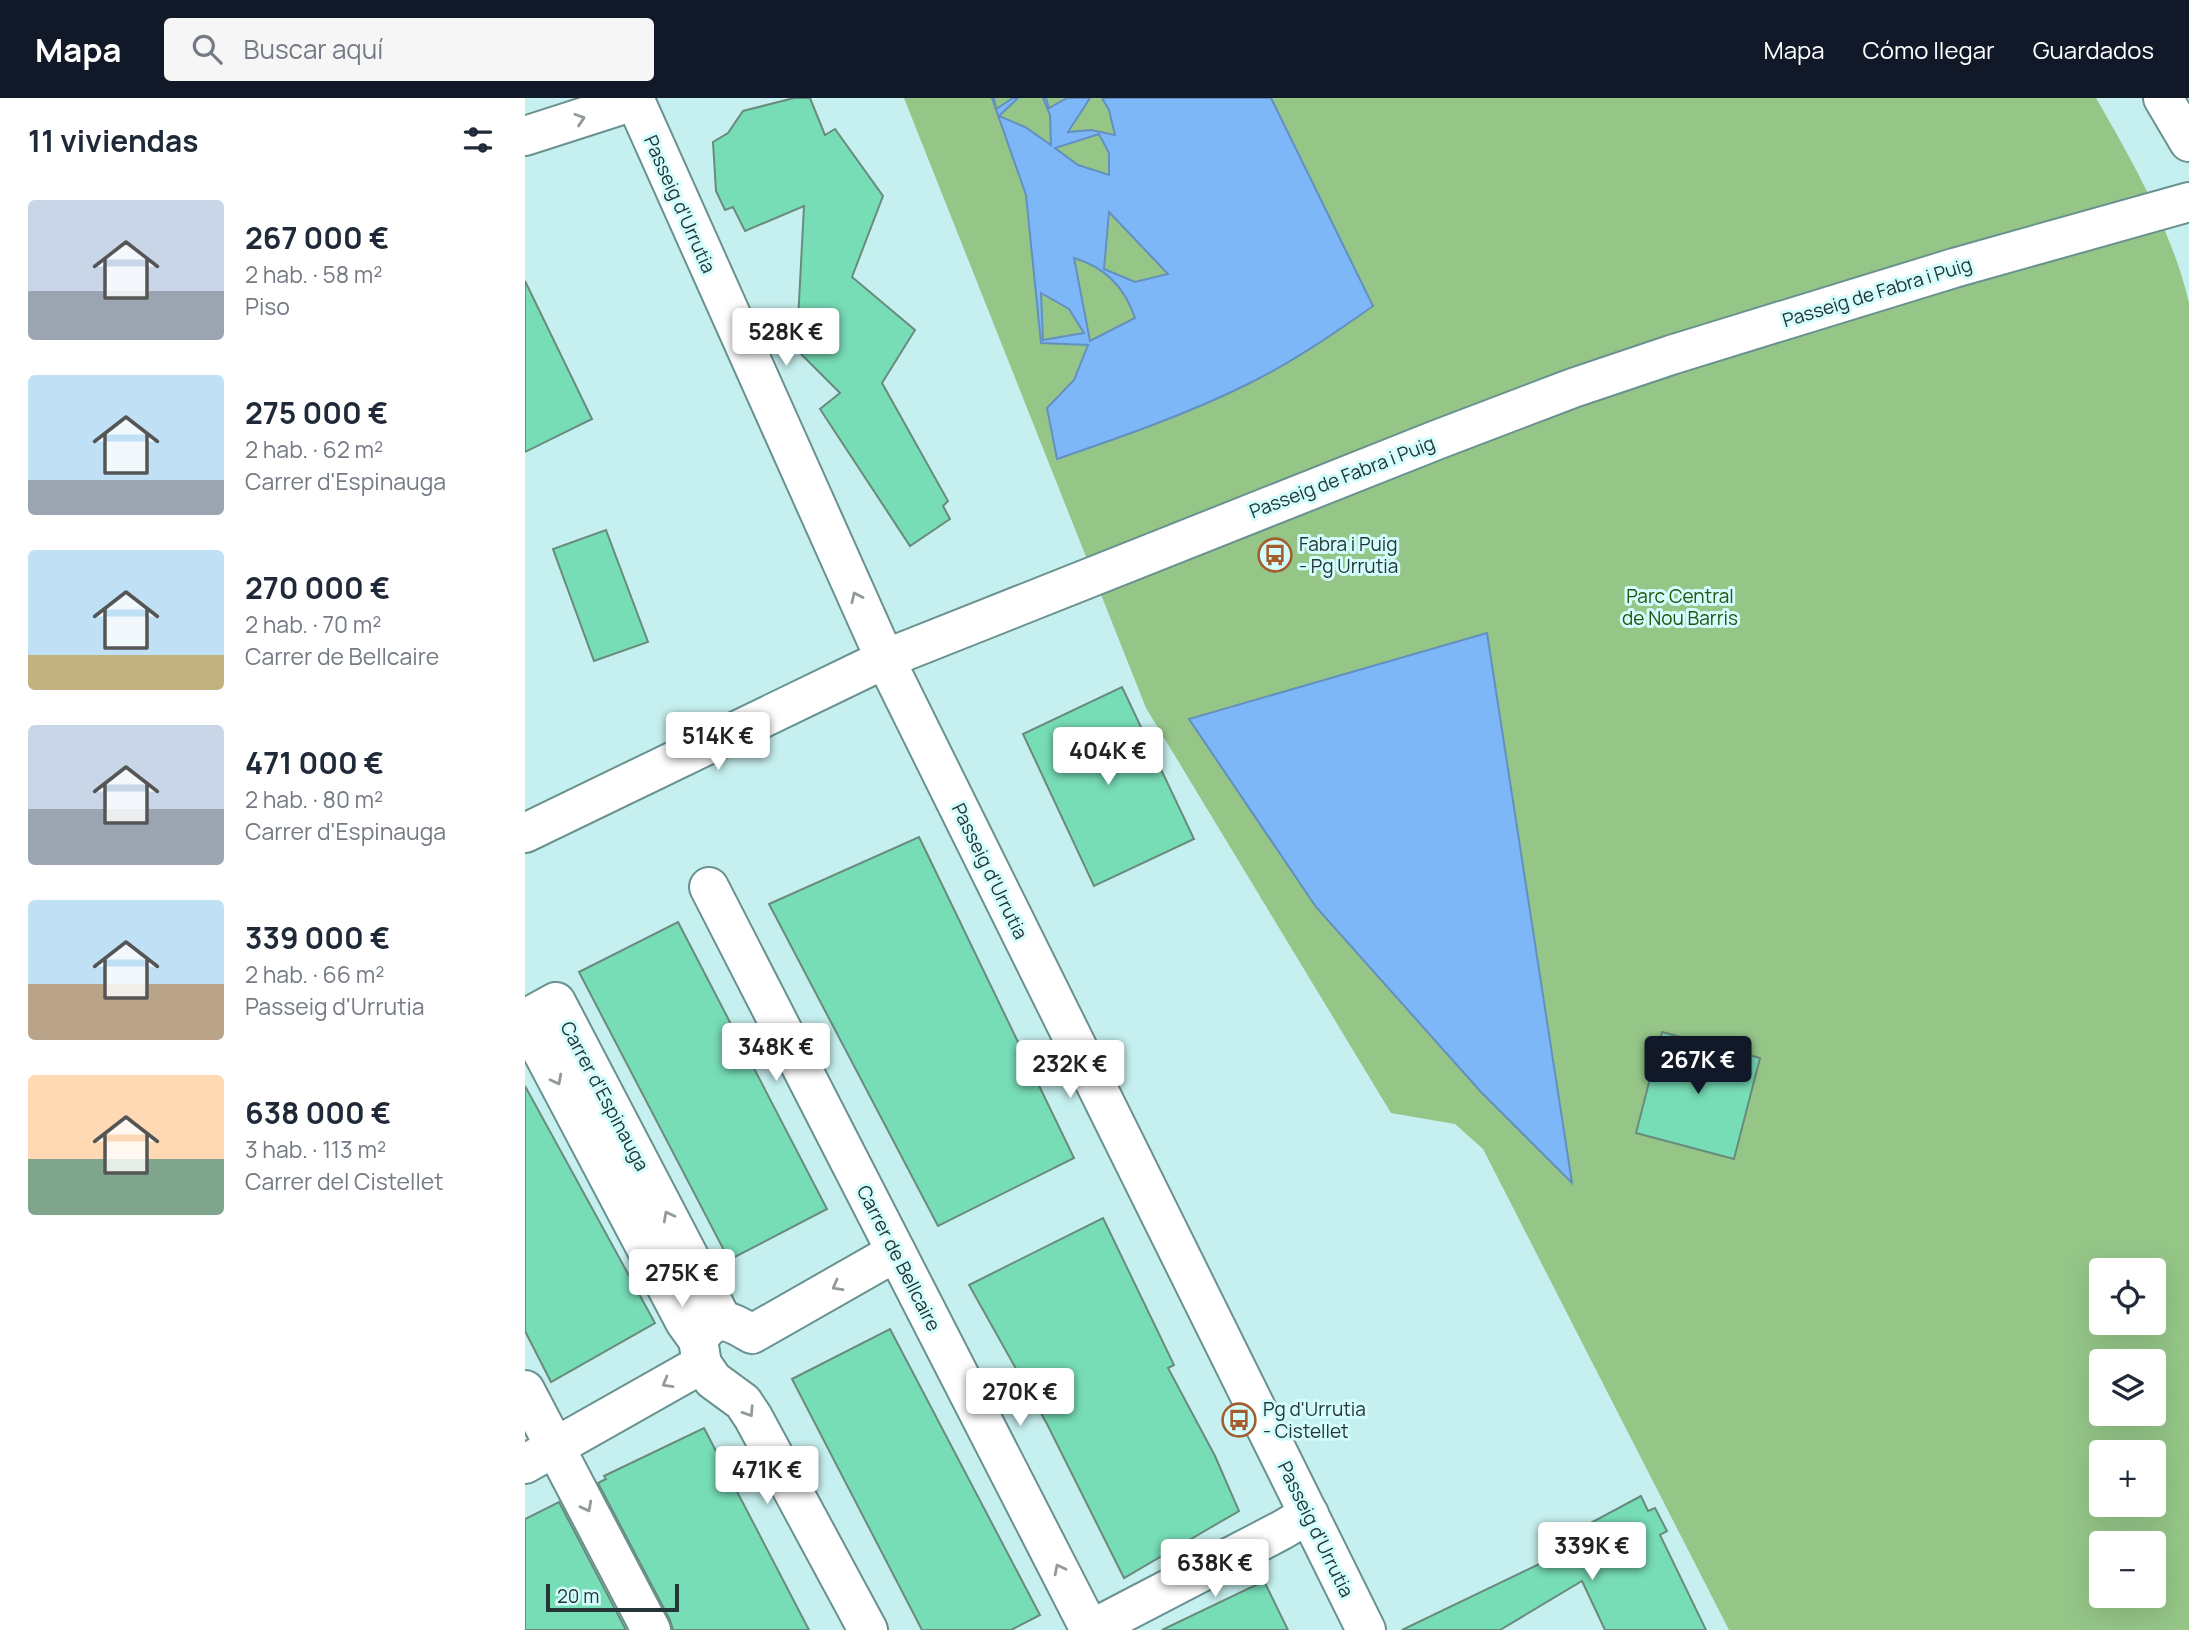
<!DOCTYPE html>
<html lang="es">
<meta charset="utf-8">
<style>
:root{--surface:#fff;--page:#f6f6f7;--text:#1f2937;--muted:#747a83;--accent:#111827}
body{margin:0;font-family:Manrope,sans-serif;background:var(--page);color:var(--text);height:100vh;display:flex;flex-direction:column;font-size:26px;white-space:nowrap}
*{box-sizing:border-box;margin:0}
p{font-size:23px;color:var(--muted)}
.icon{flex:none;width:38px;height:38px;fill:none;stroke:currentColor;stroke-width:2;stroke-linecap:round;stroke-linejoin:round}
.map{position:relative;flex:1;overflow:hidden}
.panel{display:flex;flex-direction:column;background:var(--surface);width:525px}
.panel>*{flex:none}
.buttons{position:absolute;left:1564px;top:1160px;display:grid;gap:14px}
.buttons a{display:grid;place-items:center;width:77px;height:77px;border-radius:7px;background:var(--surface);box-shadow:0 7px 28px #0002;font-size:35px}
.scale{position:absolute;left:21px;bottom:18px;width:133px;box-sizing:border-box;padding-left:7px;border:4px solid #253535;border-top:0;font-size:19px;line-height:24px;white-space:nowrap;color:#253535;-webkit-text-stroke:5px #d3fdfd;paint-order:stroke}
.price{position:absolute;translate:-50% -60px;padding:0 16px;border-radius:7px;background:#fff;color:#222;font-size:23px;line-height:46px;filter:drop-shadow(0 2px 4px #0008)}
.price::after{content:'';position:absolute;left:50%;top:42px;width:21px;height:16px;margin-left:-10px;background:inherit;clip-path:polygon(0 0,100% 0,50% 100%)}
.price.selected{background:var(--accent);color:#fff}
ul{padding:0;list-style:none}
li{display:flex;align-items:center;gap:21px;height:175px;padding:0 28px}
li span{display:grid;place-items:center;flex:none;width:196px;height:140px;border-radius:7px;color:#555}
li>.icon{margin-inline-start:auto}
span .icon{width:84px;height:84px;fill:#fffc;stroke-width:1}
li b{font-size:30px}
h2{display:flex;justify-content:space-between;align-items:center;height:84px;padding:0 28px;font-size:30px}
header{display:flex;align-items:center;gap:42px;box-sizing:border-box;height:98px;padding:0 35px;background:var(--accent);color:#fff}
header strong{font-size:33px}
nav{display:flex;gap:38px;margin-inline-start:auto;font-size:24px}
.search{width:490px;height:63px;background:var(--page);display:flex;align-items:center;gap:18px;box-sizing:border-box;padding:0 24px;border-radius:7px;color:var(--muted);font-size:26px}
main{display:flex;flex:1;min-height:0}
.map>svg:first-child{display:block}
.green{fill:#95c688;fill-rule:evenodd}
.water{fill:#7eb7f8;stroke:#6390be;stroke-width:2;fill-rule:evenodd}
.building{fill:#77ddb7;stroke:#698b7d;stroke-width:2}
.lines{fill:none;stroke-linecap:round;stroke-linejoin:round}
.street-casing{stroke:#699190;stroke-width:42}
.secondary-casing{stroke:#699190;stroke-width:42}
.street{stroke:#fff;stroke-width:38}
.secondary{stroke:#fff;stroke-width:38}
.oneway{stroke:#929a9a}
.labels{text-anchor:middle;stroke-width:6;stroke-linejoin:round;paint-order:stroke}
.street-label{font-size:19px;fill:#253535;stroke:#d3fdfd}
.poi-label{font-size:19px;fill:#253535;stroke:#d3fdfd;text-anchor:start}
.park-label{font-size:19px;fill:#22540e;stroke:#d3fdfd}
</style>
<header>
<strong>Mapa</strong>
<div class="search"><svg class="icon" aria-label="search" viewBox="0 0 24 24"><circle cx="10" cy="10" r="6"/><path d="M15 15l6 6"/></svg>Buscar aquí</div>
<nav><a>Mapa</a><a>Cómo llegar</a><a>Guardados</a></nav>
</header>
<main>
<section class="panel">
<h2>11 viviendas<svg class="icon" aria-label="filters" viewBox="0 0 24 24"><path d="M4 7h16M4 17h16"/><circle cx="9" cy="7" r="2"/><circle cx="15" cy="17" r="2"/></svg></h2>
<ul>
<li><span style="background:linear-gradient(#c9d6e8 65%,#9aa5b1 0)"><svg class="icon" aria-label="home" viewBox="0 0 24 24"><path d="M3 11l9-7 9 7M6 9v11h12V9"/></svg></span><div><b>267 000 €</b><p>2 hab. · 58 m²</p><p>Piso</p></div></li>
<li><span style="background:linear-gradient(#bfe0f5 75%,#9aa5b1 0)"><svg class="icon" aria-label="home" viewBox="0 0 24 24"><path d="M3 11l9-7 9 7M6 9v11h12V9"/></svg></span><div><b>275 000 €</b><p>2 hab. · 62 m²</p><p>Carrer d'Espinauga</p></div></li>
<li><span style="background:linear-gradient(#bfe0f5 75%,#c2b280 0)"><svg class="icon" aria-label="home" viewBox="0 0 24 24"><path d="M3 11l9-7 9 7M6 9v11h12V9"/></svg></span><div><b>270 000 €</b><p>2 hab. · 70 m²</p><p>Carrer de Bellcaire</p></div></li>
<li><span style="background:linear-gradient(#c9d6e8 60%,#9aa5b1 0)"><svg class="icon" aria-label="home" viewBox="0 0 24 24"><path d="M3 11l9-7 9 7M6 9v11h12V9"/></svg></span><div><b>471 000 €</b><p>2 hab. · 80 m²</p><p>Carrer d'Espinauga</p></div></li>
<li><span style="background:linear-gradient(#bfe0f5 60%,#b9a48a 0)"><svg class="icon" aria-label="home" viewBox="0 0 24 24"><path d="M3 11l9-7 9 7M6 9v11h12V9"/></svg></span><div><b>339 000 €</b><p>2 hab. · 66 m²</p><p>Passeig d'Urrutia</p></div></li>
<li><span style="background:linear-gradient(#ffd9b3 60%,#7fa58c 0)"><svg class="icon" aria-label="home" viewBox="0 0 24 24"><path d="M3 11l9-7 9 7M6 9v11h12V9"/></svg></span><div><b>638 000 €</b><p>3 hab. · 113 m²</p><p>Carrer del Cistellet</p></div></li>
</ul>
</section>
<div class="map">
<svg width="1664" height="1532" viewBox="0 0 1664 1532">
<rect width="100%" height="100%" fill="#c6f0ef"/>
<path class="green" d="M379 0H1571C1607 62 1648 135 1664 205V1532H1204L958 1051 930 1026 866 1015 621 610ZM1577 1172H1629V1225H1577ZM1577 1264H1629V1316H1577ZM1577 1354H1629V1407H1577ZM1577 1446H1629V1498H1577Z"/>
<g class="water">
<path d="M467 0H469L471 11 488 0H493L474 18 500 29 526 47 525 17 518 0H521L524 10 542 0H565L543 34 566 32 590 37 584 12 577 0H746L848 208C807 237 766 265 721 287 660 317 596 339 532 361L522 310 549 282 563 247 516 245 501 97ZM574 36 584 55V77L553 67 530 50ZM584 114 643 176 610 184 579 171ZM549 160C580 169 600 190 610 220L565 243ZM516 195 544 211 559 235 518 242Z"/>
<polygon points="962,535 1047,1085 956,994 791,809 664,621"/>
</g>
<g class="building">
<polygon points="269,0 285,0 300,37 310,31 358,98 327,179 390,232 357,285 423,403 418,408 425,421 385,448 295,311 315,295 258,238 273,223 279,108 220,133 208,109 200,112 191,93 188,44 203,35 218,13"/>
<polygon points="0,183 67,321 0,354"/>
<polygon points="81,432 123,544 69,563 28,451"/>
<polygon points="597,589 669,741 569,788 498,636"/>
<polygon points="394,739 549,1060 413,1128 244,806"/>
<polygon points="153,824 302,1111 204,1162 54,874"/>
<polygon points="1137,934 1235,960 1209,1061 1111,1035"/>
<polygon points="0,988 130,1225 26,1284 0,1233"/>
<polygon points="578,1120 649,1267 643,1270 690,1358 714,1413 599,1480 522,1326 444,1187"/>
<polygon points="365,1231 515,1517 486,1532 397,1532 267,1281"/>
<polygon points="179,1330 284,1532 148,1532 145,1522 73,1385 81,1381 79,1378"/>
<polygon points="1116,1398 1123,1413 1130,1410 1142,1433 1135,1437 1181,1532 1080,1532 1057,1483 975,1532 877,1532 1064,1442 1060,1428"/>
<polygon points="34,1404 101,1532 0,1532 0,1421"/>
<polygon points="739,1483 763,1532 637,1532"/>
</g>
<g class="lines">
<defs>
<g id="street">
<polyline points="109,0 360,561 841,1532"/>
<polyline points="1638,0 1664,44"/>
<polyline points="0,38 109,3"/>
<polyline points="184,789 565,1532"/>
<polyline points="173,1242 160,1224 0,921 31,904 197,1222"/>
<polyline points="177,1266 188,1282 218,1304 228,1319 343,1532"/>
<polyline points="0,1292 126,1532"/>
<path d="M0 1366 177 1266 173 1242C190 1215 202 1221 227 1236L371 1154"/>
<polyline points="565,1532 757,1432 784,1416"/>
</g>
<polyline id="secondary" points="0,735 360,561 914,341 1048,290 1146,257 1429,170 1664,104"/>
</defs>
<use href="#street" class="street-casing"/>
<use href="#secondary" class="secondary-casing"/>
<use href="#street" class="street"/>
<use href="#secondary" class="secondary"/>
</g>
<defs><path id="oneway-chevron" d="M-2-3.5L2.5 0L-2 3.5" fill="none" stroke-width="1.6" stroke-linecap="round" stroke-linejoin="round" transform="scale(1.75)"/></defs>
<g class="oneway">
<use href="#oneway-chevron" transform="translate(55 21) rotate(-18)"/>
<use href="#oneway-chevron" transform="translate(331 499) rotate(-115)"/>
<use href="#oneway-chevron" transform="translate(32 982) rotate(62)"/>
<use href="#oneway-chevron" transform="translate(143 1118) rotate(-118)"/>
<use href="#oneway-chevron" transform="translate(312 1188) rotate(151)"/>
<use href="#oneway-chevron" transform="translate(142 1285) rotate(150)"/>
<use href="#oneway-chevron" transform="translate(224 1314) rotate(57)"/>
<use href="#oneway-chevron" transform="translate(62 1409) rotate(62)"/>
<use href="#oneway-chevron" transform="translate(534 1471) rotate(-117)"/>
</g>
<defs>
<symbol id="bus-ring" viewBox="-11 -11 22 22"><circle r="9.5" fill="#d3fdfd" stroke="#a25e2e" stroke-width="1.5"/><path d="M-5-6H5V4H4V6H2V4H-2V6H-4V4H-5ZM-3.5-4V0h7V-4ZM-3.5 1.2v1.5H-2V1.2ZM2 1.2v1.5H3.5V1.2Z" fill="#a25e2e"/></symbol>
</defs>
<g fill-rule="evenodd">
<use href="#bus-ring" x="731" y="438" width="38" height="38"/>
<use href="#bus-ring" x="695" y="1303" width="38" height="38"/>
</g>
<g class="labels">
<g class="street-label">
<text transform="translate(155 106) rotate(66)" y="7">Passeig d'Urrutia</text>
<text transform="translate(1352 194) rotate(-17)" y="7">Passeig de Fabra i Puig</text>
<text transform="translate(817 379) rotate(-21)" y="7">Passeig de Fabra i Puig</text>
<text transform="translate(465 773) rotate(64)" y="7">Passeig d'Urrutia</text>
<text transform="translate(80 998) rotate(62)" y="7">Carrer d'Espinauga</text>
<text transform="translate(374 1160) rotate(63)" y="7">Carrer de Bellcaire</text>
<text transform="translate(791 1431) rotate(64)" y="7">Passeig d'Urrutia</text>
</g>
<g class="poi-label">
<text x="774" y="453">Fabra i Puig<tspan x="774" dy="22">- Pg Urrutia</tspan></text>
<text x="738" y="1318">Pg d'Urrutia<tspan x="738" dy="22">- Cistellet</tspan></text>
</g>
<g class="park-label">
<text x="1155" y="505">Parc Central<tspan x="1155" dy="22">de Nou Barris</tspan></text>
</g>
</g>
</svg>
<div class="buttons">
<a><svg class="icon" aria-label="locate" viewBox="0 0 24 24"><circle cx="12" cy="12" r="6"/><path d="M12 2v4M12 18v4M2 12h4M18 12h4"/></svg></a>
<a><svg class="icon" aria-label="layers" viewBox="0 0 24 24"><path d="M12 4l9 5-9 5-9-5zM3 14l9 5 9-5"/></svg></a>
<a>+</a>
<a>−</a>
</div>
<div class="scale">20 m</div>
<b class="price" style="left:261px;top:270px">528K €</b>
<b class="price" style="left:193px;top:674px">514K €</b>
<b class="price" style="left:583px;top:689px">404K €</b>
<b class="price" style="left:251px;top:985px">348K €</b>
<b class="price selected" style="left:1173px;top:998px">267K €</b>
<b class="price" style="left:545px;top:1002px">232K €</b>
<b class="price" style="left:157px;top:1211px">275K €</b>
<b class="price" style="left:495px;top:1330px">270K €</b>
<b class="price" style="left:242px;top:1408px">471K €</b>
<b class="price" style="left:1067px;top:1484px">339K €</b>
<b class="price" style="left:690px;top:1501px">638K €</b>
</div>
</main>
